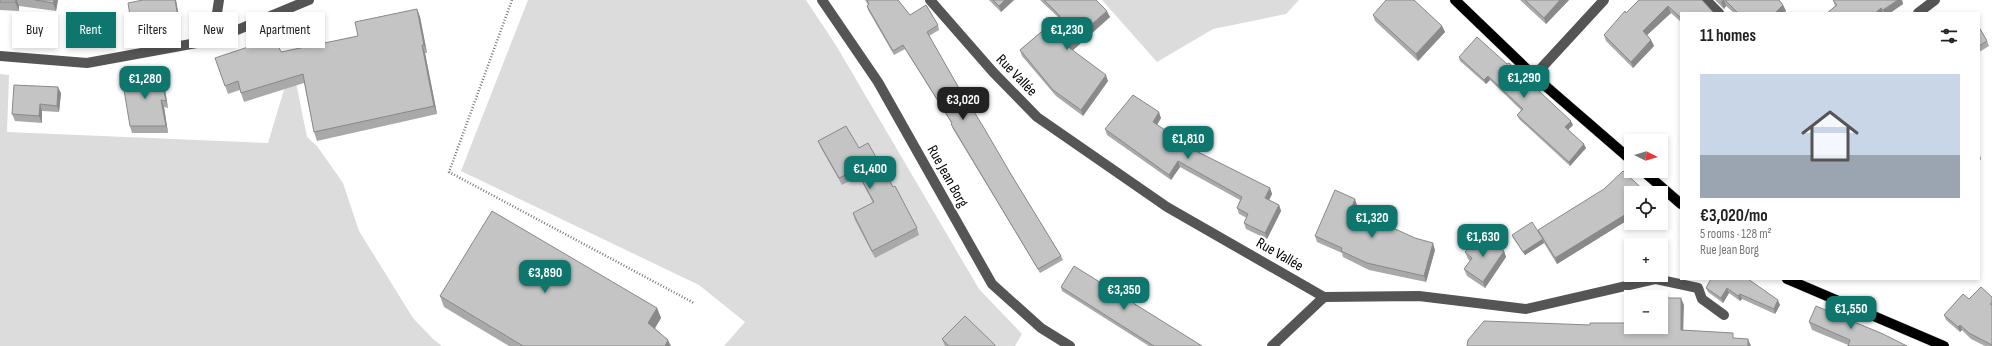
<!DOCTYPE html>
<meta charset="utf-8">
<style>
:root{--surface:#fff;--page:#f6f6f6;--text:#222;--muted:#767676;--accent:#0f766e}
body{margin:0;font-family:"Sofia Sans Condensed",sans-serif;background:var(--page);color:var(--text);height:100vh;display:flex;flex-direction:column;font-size:15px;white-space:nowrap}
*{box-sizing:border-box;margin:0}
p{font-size:13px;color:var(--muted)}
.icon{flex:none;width:22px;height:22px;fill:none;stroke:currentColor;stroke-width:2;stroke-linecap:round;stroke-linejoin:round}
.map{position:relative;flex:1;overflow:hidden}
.drawer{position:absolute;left:1680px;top:12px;width:300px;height:268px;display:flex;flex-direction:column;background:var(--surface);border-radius:0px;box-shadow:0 2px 6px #0003}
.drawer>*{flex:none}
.guide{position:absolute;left:12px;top:12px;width:380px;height:36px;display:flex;gap:8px}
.needle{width:26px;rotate:95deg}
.tools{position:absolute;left:1624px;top:134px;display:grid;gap:8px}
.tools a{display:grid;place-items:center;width:44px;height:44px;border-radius:0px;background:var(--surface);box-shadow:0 2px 6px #0003;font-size:20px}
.price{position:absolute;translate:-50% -34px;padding:0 9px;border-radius:8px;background:var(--accent);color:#fff;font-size:13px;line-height:26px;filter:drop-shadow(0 1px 2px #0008)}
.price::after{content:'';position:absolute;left:50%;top:24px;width:12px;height:9px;margin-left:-6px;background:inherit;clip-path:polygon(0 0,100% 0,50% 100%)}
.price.active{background:#222;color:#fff}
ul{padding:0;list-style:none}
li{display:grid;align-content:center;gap:8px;height:212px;padding:0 20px}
li span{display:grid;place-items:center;height:124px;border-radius:0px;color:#555}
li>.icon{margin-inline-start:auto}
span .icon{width:72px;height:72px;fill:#fffc;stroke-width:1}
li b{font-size:17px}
h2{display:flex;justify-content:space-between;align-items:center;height:48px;padding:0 20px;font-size:17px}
.chip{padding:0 14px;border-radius:0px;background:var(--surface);box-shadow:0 2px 6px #0003;font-size:14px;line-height:36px}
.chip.active{background:var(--accent);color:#fff}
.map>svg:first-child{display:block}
.green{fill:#dcdcdc}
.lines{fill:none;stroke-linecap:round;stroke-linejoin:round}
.major-casing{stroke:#dbdbdb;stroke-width:11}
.path{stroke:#777;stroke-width:2.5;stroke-dasharray:1 2;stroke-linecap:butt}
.minor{stroke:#555;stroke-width:10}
.major{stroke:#000;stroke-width:10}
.wall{fill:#a9a9a9}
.shaded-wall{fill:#898989}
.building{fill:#c4c4c4;stroke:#898989}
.labels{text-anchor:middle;stroke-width:4;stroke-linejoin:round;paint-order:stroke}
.street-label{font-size:15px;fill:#000;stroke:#fff}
</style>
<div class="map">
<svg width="1992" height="346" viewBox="0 0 1992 346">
<rect width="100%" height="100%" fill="#fff"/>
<g class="green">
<polygon points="528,0 806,0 837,47 979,289 1022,334 1015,346 724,346 745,322 699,285 461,171"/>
<polygon points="1102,0 1299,0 1286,14 1213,29 1157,62"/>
<polygon points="292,63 307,137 317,146 343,183 359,231 413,318 433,339 442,346 0,346 0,74 9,75 7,132 268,143"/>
</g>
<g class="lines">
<defs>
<g id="major">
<polyline points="1455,0 1534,76 1631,160"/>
<polyline points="1643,171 1681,204"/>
<polyline points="1787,279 1944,346"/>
</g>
</defs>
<use href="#major" class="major-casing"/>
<polyline class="path" points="512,0 449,172 694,303"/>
<g class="minor">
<polyline points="822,0 878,82 992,284 1041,328 1070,346"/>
<polyline points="930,0 993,72 1037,117 1167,207 1324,297 1419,296 1526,309 1656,279 1698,288 1702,299 1724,315"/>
<polyline points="1706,0 1719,13"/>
<polyline points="1918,13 1935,0"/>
<polyline points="213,40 219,0"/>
<polyline points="0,56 87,63 213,40 309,0"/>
<polyline points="1534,76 1604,0"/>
<polyline points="1272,346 1324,297"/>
</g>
<use href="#major" class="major"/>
</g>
<g class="wall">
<polygon points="0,0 58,0 56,11 19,6 19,11 0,10"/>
<polygon points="143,0 176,0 180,23 168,25 168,27 134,34 132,28"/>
<polygon points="865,0 898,0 910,15 938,25 939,30 929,36 972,111 1012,176 1061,256 1063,260 1040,273 953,129 951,124 952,124 905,49 894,55 868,10 867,6 868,5"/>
<polygon points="989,0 1014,0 1001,12"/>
<polygon points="1040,0 1096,0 1110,17 1072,50 1108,81 1083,116 1056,96 1022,56 1020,50 1058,17"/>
<polygon points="1520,0 1569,0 1546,24"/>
<polygon points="1702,0 1681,13 1681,22 1671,13 1647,35 1651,40 1654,46 1633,68 1606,41 1604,35 1626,13"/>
<polygon points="1715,0 1779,0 1783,5 1786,11 1784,13 1734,13 1726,6 1724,9"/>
<polygon points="1833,0 1902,0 1903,4 1890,13 1827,13 1835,6"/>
<polygon points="417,9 420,17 427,53 425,53 437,114 317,141 314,132 304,83 244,102 240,90 228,94 215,58 281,52 358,36"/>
<polygon points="1373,15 1442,26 1445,32 1418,61 1375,21"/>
<polygon points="1979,27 1987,41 1989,46 1979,52"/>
<polygon points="1459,57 1573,125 1568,130 1586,148 1570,166 1519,119 1517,115 1521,110 1490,80 1486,84 1460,61"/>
<polygon points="163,78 168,108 164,107 168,133 132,133 130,126"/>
<polygon points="61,93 59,112 42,111 42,123 15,121 12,114"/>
<polygon points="1161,118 1157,125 1198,152 1270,188 1272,194 1269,200 1279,205 1281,211 1267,239 1246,229 1244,223 1247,218 1239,214 1237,208 1240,200 1180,167 1171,180 1107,135 1105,129"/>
<polygon points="818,141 859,148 917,228 919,235 875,258 855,220 853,213 873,203 859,176 842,185 821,148"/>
<polygon points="1631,193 1631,218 1557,264 1544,243 1525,255 1513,238 1512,235 1539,233 1538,230"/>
<polygon points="1357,205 1355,211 1435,250 1426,282 1369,270 1343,257 1342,253 1317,242 1315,236"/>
<polygon points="1484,240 1504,251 1506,257 1485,288 1467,276 1464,269 1470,261 1468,259 1465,252"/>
<polygon points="1711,279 1780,305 1775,314 1742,299 1740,301 1729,293 1723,303 1708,292 1706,288"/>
<polygon points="1061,287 1202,346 1149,346 1062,291"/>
<polygon points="440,296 657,308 661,318 655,328 671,346 509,346 444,307"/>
<polygon points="1992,297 1992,346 1985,346 1971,339 1962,330 1960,332 1946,320 1944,315 1969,299"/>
<polygon points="1809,322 1907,346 1848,345 1812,330"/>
<polygon points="942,339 995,345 995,346 945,346"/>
</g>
<g class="shaded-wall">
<polygon points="16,0 17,0 19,6 19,11 15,2"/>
<polygon points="54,0 58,0 56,11 53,3"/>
<polygon points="175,0 176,0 180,23 178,17"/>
<polygon points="1005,0 1014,0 1001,12 999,6"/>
<polygon points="1560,0 1569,0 1546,24 1544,18"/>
<polygon points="1723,0 1724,0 1726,6 1724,9 1721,2"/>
<polygon points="1898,0 1902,0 1903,4 1890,13 1884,13 1883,10"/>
<polygon points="1783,5 1786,11 1784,13 1775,13"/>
<polygon points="1668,6 1671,13 1645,37 1643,31"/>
<polygon points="1881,8 1883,13 1875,13"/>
<polygon points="417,9 420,17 427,53 424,45"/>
<polygon points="1107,11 1110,17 1070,53 1067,46"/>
<polygon points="1442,26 1445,32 1418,61 1416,54"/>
<polygon points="1651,40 1654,46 1633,68 1631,62"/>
<polygon points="422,45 425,53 437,114 434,106"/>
<polygon points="160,71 163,78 168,108 166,101"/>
<polygon points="1106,75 1108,81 1083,116 1081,110"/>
<polygon points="1488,76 1490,80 1486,84 1484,80"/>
<polygon points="58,87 61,93 59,112 57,106"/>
<polygon points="161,100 164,107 168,133 166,126"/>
<polygon points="40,104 42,111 42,123 39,116"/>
<polygon points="1159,112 1161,118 1155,128 1153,122"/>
<polygon points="1571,121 1573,125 1567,131 1565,127"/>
<polygon points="1584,144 1586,148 1570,166 1569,162"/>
<polygon points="1979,152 1981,159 1979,161"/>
<polygon points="1178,161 1180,167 1171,180 1169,175"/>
<polygon points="1270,188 1272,194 1267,204 1265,198"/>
<polygon points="1355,199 1357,205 1354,215 1351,209"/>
<polygon points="1279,205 1281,211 1267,239 1265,233"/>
<polygon points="1631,211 1631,218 1557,264 1555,258"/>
<polygon points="1543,239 1544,243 1525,255 1523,252"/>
<polygon points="1433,243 1435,250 1426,282 1424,276"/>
<polygon points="1504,251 1506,257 1485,288 1483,282"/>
<polygon points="1727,288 1729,293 1723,303 1721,298"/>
<polygon points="1740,294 1742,299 1740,301 1738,296"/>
<polygon points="1681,298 1684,305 1683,336 1681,330"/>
<polygon points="1778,300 1780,305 1775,314 1774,309"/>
<polygon points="657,308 661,318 652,333 648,323"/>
<polygon points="1960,325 1962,330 1960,332 1958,327"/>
<polygon points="1748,339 1751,346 1748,346"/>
<polygon points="668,340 671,346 665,346"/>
</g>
<g class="building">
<polygon points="0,0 16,0 15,2 0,2"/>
<polygon points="35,0 54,0 53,3"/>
<polygon points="143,0 175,0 178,17 166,20 166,22 132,28 128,3"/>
<polygon points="867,0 898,0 910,15 926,5 938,25 927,32 972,111 973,110 984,128 1012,176 1061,256 1038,269 951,124 952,123 903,45 893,51 867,6 869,4"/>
<polygon points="993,0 1005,0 999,6"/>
<polygon points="1044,0 1096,0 1107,11 1067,46 1106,75 1081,110 1053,90 1020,50 1060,16"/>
<polygon points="1386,0 1414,0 1442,26 1416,54 1373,15"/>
<polygon points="1525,0 1560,0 1544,18"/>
<polygon points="1639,0 1702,0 1713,12 1712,13 1681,13 1681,18 1668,6 1643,31 1651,40 1631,62 1604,35 1625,11 1626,13"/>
<polygon points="1725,0 1779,0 1783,5 1775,13 1738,13"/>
<polygon points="1833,0 1898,0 1883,10 1881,8 1875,13 1827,13 1837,5"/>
<polygon points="417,9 424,45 422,45 434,106 314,132 303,74 241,93 238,81 225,86 215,58 275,38 281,52 358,36 355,22"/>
<polygon points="1979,27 1987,41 1979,46"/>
<polygon points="1477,37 1507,64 1509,63 1571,121 1565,127 1584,144 1569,162 1517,115 1523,109 1488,76 1484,80 1459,57"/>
<polygon points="160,71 166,101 161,100 166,126 130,126 122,78"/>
<polygon points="14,85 58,87 57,106 40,104 39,116 12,114"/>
<polygon points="1133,95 1159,112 1153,122 1198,152 1270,188 1265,198 1279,205 1265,233 1244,223 1248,214 1237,208 1242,197 1178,161 1169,175 1105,129"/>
<polygon points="846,126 859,148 868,143 893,187 895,186 917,228 872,251 853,213 874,202 856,170 839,178 818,141"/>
<polygon points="1623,171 1647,193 1631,193 1631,211 1555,258 1538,230 1604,189"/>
<polygon points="1335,190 1355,199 1351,209 1415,238 1433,243 1424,276 1367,263 1341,251 1342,248 1315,236"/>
<polygon points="492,211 657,308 648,323 668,340 665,346 523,346 440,296"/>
<polygon points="1532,222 1543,239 1523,252 1512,235"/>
<polygon points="1479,236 1484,240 1486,238 1504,251 1483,282 1464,269 1472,258 1465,252"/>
<polygon points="1074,266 1202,346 1154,346 1061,287"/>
<polygon points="1711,279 1748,279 1778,300 1774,309 1740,294 1738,296 1727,288 1721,298 1706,288"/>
<polygon points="1981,287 1992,297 1992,302 1990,304 1992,305 1992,345 1969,333 1960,325 1958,327 1944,315 1963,294 1969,299"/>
<polygon points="1661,298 1681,298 1681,330 1733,333 1733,338 1748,339 1748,346 1467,346 1468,340 1484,321 1590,325 1590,323 1631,323 1631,327 1661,327"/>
<polygon points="1816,306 1883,334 1907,346 1848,346 1850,340 1809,322"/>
<polygon points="965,316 995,345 995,346 949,346 942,339"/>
</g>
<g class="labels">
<g class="street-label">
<text transform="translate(1017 75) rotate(46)" y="5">Rue Vallée</text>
<text transform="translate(948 176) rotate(61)" y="5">Rue Jean Borg</text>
<text transform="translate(1280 254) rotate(30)" y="5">Rue Vallée</text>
</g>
</g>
</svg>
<div class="tools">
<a><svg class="needle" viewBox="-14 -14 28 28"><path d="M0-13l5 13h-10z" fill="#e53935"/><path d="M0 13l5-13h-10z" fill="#767676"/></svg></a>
<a><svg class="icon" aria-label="locate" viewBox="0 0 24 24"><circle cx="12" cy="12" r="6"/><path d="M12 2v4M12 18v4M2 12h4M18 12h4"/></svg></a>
<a>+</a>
<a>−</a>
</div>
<b class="price" style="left:1067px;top:51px">€1,230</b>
<b class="price" style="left:1524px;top:99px">€1,290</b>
<b class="price" style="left:145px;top:100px">€1,280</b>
<b class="price active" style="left:963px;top:121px">€3,020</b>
<b class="price" style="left:1188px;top:160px">€1,810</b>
<b class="price" style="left:870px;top:190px">€1,400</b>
<b class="price" style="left:1372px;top:239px">€1,320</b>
<b class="price" style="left:1483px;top:258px">€1,630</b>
<b class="price" style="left:545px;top:294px">€3,890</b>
<b class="price" style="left:1124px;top:311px">€3,350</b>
<b class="price" style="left:1851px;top:330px">€1,550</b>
<div class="guide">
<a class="chip">Buy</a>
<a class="chip active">Rent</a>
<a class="chip">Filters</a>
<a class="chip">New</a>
<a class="chip">Apartment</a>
</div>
<section class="drawer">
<h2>11 homes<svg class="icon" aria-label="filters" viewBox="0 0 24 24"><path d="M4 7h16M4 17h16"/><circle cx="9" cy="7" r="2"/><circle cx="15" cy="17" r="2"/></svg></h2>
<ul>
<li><span style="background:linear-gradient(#c9d6e8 65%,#9aa5b1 0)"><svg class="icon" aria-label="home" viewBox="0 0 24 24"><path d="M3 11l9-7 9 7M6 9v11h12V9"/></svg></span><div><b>€3,020/mo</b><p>5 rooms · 128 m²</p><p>Rue Jean Borg</p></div></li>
</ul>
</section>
</div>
